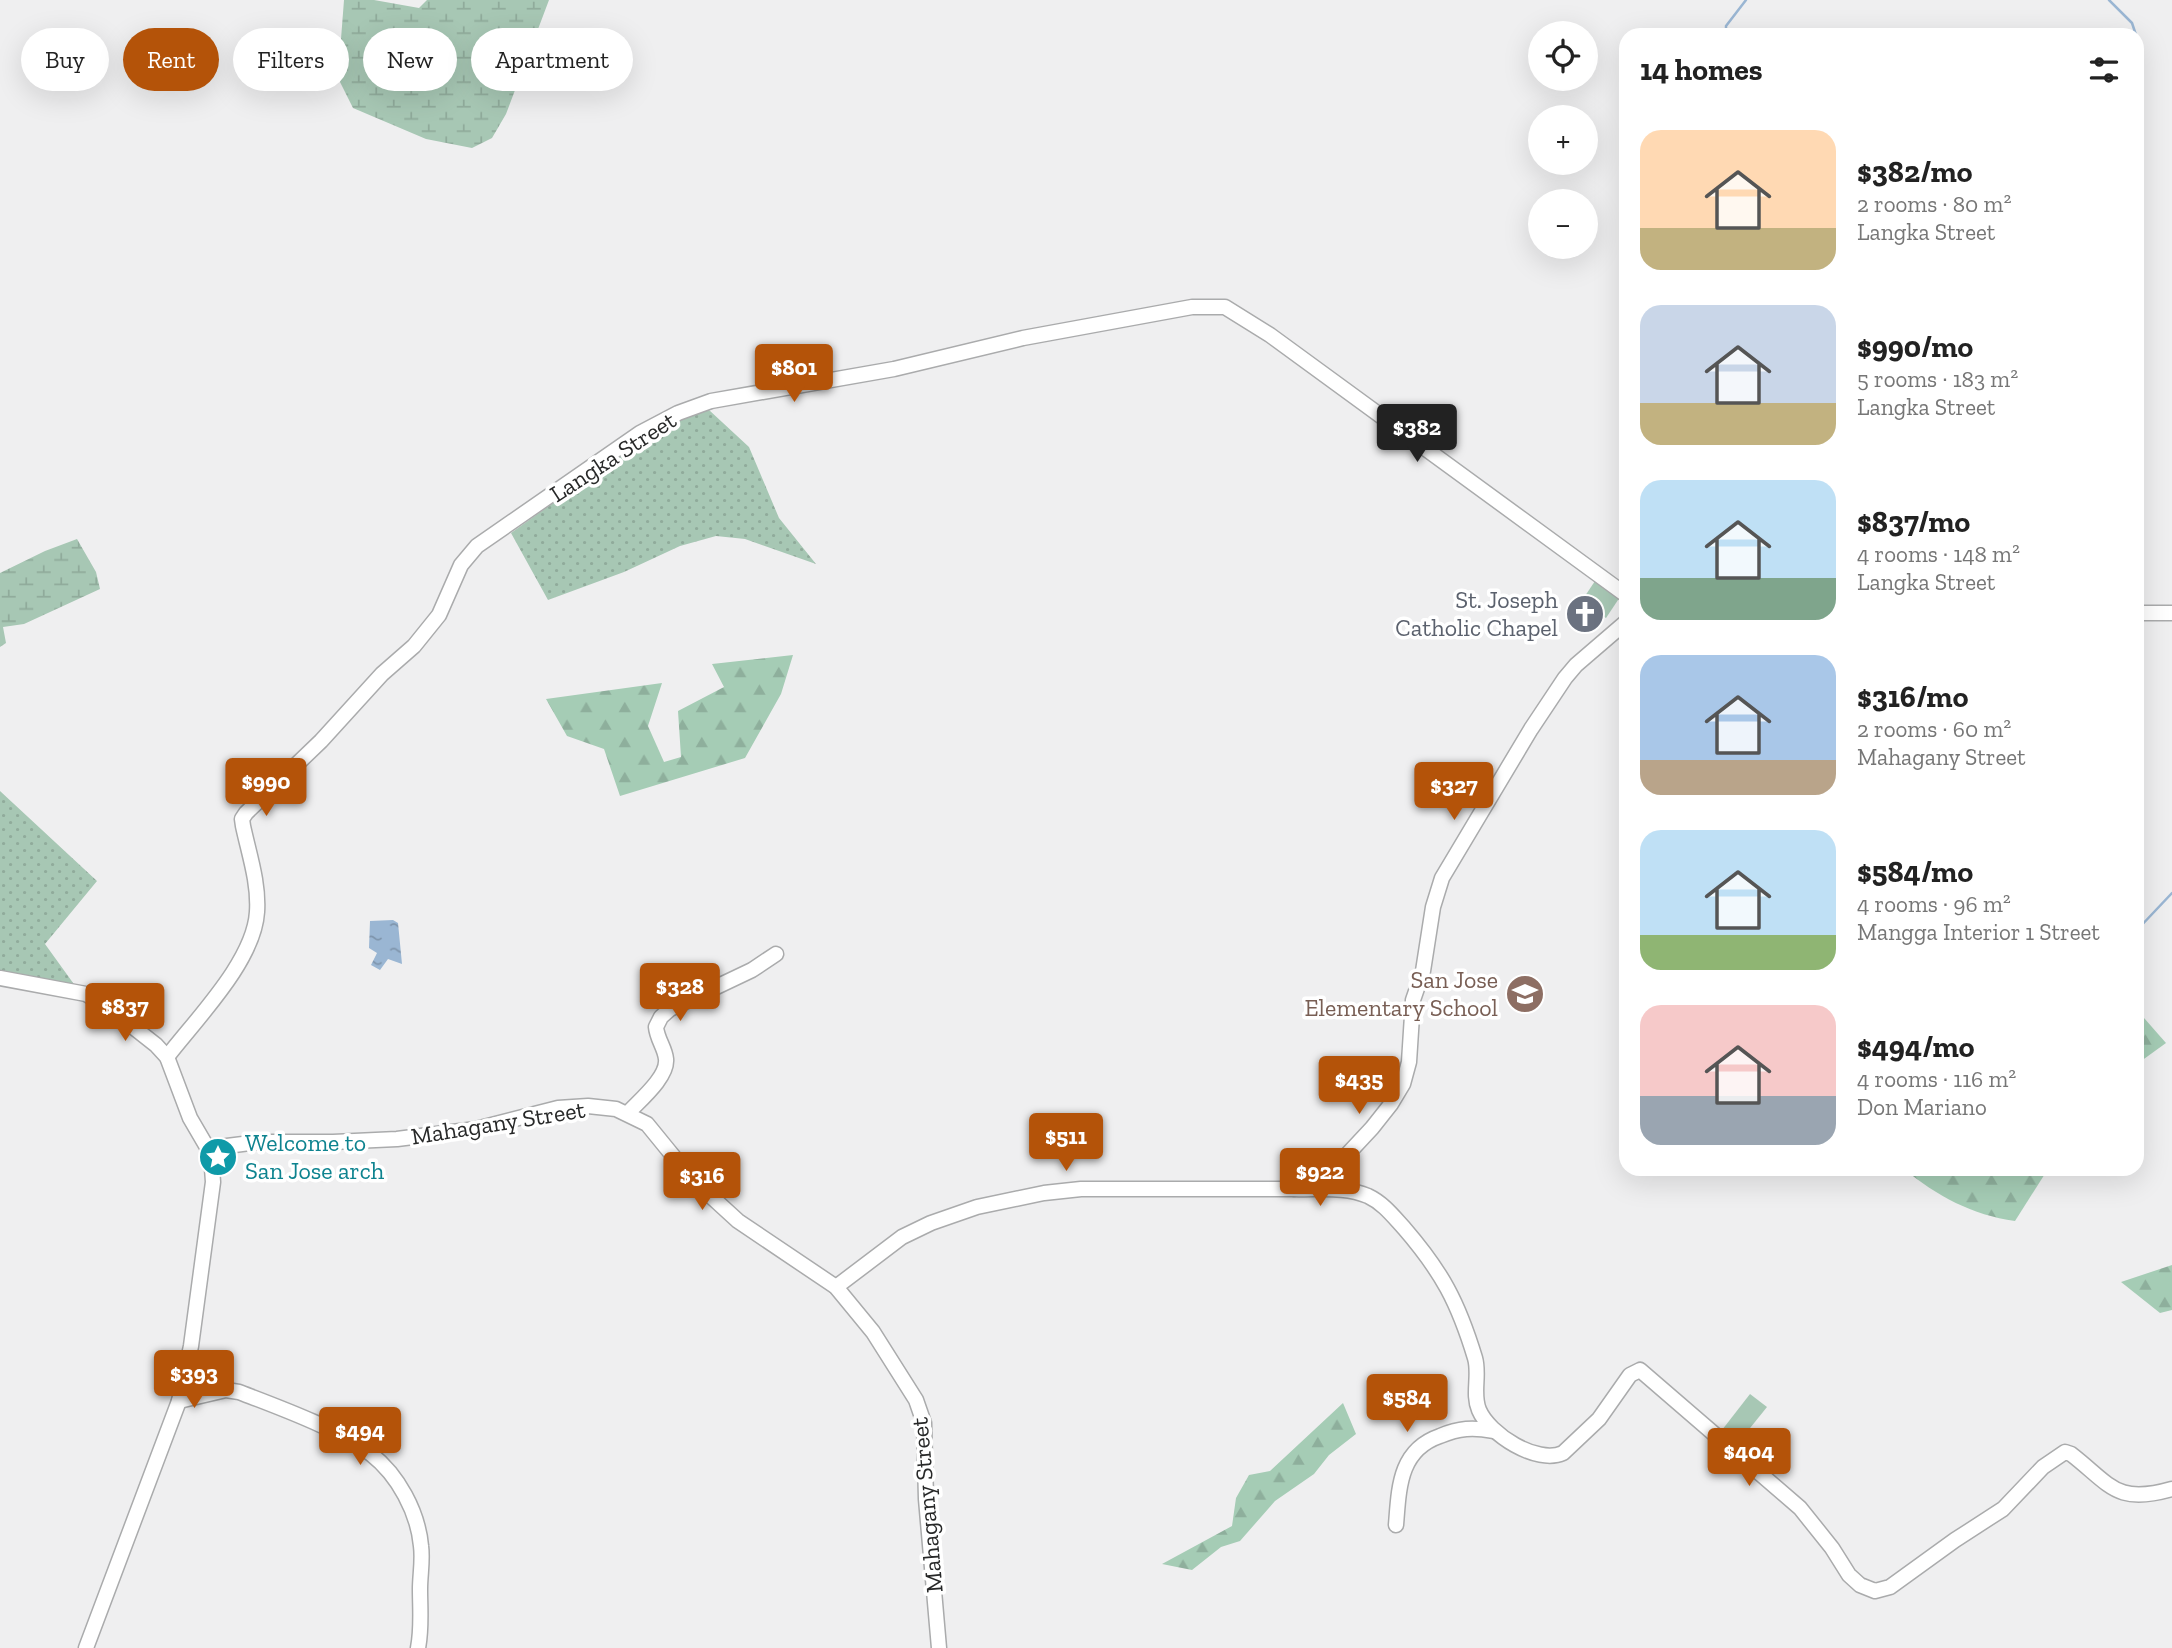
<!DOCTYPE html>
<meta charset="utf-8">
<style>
:root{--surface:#fff;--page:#f6f6f6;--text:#222;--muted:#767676;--accent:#b45309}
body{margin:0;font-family:"Zilla Slab",serif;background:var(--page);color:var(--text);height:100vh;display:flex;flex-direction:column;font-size:26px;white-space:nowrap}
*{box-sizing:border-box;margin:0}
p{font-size:23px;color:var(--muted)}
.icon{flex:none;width:38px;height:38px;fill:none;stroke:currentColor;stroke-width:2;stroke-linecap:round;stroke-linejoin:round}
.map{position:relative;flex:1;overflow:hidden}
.sheet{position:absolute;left:1619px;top:28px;width:525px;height:1148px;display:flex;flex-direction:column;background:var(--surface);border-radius:21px;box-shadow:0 7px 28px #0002}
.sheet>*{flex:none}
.banner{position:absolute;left:21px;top:28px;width:665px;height:63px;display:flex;gap:14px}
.buttons{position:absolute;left:1528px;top:21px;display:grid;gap:14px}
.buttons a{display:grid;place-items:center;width:70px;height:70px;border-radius:50%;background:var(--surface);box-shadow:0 7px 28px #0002;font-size:35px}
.price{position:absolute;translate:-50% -60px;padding:0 16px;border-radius:7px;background:var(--accent);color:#fff;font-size:23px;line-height:46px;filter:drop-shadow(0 2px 4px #0008)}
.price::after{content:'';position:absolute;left:50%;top:42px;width:21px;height:16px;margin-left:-10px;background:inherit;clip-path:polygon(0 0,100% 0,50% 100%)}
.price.selected{background:#222;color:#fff}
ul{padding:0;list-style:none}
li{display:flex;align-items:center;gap:21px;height:175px;padding:0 21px}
li span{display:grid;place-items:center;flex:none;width:196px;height:140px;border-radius:21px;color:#555}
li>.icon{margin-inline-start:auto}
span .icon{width:84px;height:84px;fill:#fffc;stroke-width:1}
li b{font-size:30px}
h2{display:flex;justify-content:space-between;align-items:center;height:84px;padding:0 21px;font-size:30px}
.tag{padding:0 24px;border-radius:32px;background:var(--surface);box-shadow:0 7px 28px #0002;font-size:24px;line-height:63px}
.tag.selected{background:var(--accent);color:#fff}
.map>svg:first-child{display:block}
.grass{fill:url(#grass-dots)}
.forest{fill:url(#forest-firs)}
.wetland{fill:url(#wetland-marsh)}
.garden{fill:#a7c7b4}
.water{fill:url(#water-ripples)}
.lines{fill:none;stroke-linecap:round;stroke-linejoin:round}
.stream{stroke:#9ab6d3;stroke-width:2.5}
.minor-casing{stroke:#aaabac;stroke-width:17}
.minor{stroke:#fff;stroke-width:14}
.labels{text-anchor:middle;stroke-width:7;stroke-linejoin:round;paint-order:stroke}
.street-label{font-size:24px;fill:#272828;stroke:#fff}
.worship-label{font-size:24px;fill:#5b616d;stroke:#fff;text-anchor:end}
.education-label{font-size:24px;fill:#785e54;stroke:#fff;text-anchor:end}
.culture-label{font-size:24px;fill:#0d838f;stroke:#fff;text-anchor:start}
</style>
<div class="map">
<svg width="2172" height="1648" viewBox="0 0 2172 1648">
<defs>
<pattern id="grass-dots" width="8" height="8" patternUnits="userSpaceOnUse" patternTransform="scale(1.75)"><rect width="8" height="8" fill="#a7c7b4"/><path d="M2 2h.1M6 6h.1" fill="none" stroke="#90ab9b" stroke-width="1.8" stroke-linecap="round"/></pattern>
<pattern id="forest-firs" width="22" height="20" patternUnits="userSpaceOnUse" patternTransform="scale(1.75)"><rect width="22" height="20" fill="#a5ccb5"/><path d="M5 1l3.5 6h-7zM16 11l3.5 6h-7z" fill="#8eaf9c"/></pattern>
<pattern id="wetland-marsh" width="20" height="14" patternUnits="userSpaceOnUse" patternTransform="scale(1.75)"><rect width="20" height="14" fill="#a7c7b4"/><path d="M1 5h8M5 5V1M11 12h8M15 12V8" fill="none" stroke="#90ab9b"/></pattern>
<pattern id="water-ripples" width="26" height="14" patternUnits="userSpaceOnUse" patternTransform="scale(1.75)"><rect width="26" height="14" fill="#9ab6d3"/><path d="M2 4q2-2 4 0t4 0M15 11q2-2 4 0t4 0" fill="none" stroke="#7e94ab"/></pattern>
</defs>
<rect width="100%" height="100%" fill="#efeff0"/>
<g class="grass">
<polygon points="709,410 749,447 779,518 816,564 745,539 716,536 680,546 624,572 548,600 511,533 634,445 679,417"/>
<polygon points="0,791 97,881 45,944 76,987 0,973"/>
</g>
<g class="forest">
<polygon points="793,655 781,694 745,758 620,796 604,749 567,736 546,699 662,683 648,726 664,762 681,757 678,711 724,687 712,664"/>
<polygon points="2137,1010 2166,1043 2137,1064"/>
<path d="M1904 1169H2048L2015 1221C1972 1215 1937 1196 1904 1169Z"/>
<polygon points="2172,1265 2172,1310 2160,1313 2121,1282"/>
<polygon points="1343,1403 1356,1434 1329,1455 1314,1474 1275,1501 1240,1541 1221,1547 1192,1570 1162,1564 1232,1526 1236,1498 1249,1475 1270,1471"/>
</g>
<g class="wetland">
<polygon points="344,0 374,0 419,8 427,0 549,0 506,114 492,138 472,148 426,139 353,108 338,78"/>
<polygon points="77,539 96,572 100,589 24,624 3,627 6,643 0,647 0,573 45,551"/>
</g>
<g class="garden">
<polygon points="1595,581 1620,597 1606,618 1581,602"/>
<polygon points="1750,1394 1767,1407 1738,1443 1722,1430"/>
</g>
<polygon class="water" points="393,920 398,923 402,964 388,959 380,970 371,965 377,953 369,948 370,921"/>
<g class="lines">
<g class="stream">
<polyline points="2109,0 2132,23 2136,35"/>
<polyline points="1726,35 1726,26 1746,0"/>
<polyline points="2137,37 2139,44 2137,79"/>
<polyline points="2137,88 2141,146 2140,199"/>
<polyline points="2137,930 2172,893"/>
</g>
<defs>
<g id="minor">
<polyline points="2137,613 2172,613"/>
<polyline points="0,978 86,994 109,1008 156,1045 167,1057 190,1118 211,1154 213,1182 191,1346 179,1401 86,1648"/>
<path d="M167 1057C197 1018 254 961 257 912 259 883 249 854 243 826L242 819 246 813 321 741 382 674 414 646 439 615 461 565 477 546 640 433 678 413 711 401 894 369 1023 338 1192 307H1225L1270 335 1626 595"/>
<path d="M628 1113C640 1100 668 1077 666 1059 665 1048 657 1039 656 1027L661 1017 670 1009 752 970 776 954"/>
<polyline points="211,1154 227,1146 258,1142 333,1142 397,1139 476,1129 558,1108 588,1106 616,1109 647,1124 691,1178 738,1221 836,1287 873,1332 916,1400 924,1423 926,1499 939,1648"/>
<path d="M1294 1189C1319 1190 1345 1186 1368 1196 1383 1203 1393 1216 1404 1228 1442 1272 1458 1302 1475 1358 1480 1375 1472 1394 1479 1410 1489 1434 1537 1465 1563 1453L1599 1419 1630 1375 1640 1370 1800 1508 1832 1548 1849 1575 1860 1585 1875 1591 1890 1587 1955 1540 2003 1509 2043 1467 2065 1452 2071 1454C2111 1485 2116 1505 2172 1489"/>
<polyline points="836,1287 902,1237 931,1223 977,1207 1044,1193 1081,1189 1294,1189 1329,1174 1372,1128 1391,1104 1403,1084 1409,1062 1413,1000 1423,971 1433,907 1442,878 1531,729 1565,678 1576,665 1626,622"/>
<path d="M179 1401 226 1390 239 1392C278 1407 339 1429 371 1454 398 1475 418 1512 421 1546 423 1560 420 1575 420 1589 420 1609 422 1628 418 1648"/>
<path d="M1396 1525C1399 1488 1399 1450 1440 1436 1459 1428 1473 1427 1493 1431"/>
</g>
</defs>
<use href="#minor" class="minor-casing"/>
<use href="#minor" class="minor"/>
</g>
<defs>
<symbol id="church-disc" viewBox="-11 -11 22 22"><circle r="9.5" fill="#6b7280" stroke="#fff"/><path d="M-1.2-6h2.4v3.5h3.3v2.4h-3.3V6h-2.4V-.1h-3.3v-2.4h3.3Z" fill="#fff"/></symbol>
<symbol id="school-disc" viewBox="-11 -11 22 22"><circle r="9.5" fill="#8d6e63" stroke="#fff"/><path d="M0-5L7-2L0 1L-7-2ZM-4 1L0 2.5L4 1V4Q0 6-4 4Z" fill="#fff"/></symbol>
<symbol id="sight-disc" viewBox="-11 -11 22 22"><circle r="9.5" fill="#0f9aa8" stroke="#fff"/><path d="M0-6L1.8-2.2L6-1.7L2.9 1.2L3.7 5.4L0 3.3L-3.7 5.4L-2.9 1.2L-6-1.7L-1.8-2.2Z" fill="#fff"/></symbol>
</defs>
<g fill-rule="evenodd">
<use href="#church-disc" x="1563" y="592" width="44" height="44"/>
<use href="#school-disc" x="1503" y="972" width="44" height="44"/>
<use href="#sight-disc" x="196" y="1135" width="44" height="44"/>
</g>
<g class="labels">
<g class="street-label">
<text transform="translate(613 457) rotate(-33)" y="8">Langka Street</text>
<text transform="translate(498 1123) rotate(-9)" y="8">Mahagany Street</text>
<text transform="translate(927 1505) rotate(-95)" y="8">Mahagany Street</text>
</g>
<g class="worship-label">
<text x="1558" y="608">St. Joseph<tspan x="1558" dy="28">Catholic Chapel</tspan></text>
</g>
<g class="education-label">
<text x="1498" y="988">San Jose<tspan x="1498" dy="28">Elementary School</tspan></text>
</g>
<g class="culture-label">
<text x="245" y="1151">Welcome to<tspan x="245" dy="28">San Jose arch</tspan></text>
</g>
</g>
</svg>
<div class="buttons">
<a><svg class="icon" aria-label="locate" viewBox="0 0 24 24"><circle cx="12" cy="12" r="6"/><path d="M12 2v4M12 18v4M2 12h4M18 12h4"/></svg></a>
<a>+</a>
<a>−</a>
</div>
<b class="price" style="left:794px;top:404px">$801</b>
<b class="price selected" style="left:1417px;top:464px">$382</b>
<b class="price" style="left:266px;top:818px">$990</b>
<b class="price" style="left:1454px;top:822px">$327</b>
<b class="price" style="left:680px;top:1023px">$328</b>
<b class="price" style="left:125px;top:1043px">$837</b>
<b class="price" style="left:1359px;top:1116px">$435</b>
<b class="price" style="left:1066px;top:1173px">$511</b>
<b class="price" style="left:1320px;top:1208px">$922</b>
<b class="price" style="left:702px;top:1212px">$316</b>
<b class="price" style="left:194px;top:1410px">$393</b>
<b class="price" style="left:1407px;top:1434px">$584</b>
<b class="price" style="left:360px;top:1467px">$494</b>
<b class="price" style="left:1749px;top:1488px">$404</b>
<div class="banner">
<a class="tag">Buy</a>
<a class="tag selected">Rent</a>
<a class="tag">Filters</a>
<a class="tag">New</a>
<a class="tag">Apartment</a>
</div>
<section class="sheet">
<h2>14 homes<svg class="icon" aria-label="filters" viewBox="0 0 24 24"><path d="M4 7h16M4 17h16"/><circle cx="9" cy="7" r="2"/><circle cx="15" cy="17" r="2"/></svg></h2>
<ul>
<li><span style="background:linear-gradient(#ffd9b3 70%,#c2b280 0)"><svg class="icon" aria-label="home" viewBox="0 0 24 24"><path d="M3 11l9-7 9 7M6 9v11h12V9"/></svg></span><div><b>$382/mo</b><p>2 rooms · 80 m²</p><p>Langka Street</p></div></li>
<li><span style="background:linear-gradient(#c9d6e8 70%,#c2b280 0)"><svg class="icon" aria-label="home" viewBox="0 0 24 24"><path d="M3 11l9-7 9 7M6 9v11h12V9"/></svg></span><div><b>$990/mo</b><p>5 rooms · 183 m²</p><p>Langka Street</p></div></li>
<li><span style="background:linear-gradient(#bfe0f5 70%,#7fa58c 0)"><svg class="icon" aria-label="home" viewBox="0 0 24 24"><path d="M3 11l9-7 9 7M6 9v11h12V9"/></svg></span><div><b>$837/mo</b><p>4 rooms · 148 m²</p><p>Langka Street</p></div></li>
<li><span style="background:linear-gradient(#a9c7e8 75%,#b9a48a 0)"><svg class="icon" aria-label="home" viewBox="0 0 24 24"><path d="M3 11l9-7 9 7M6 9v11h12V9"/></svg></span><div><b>$316/mo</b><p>2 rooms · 60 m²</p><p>Mahagany Street</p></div></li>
<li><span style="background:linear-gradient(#bfe0f5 75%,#8fb573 0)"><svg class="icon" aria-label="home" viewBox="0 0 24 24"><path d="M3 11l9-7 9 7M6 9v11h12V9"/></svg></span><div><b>$584/mo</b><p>4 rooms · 96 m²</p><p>Mangga Interior 1 Street</p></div></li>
<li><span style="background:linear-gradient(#f6c9c9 65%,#9aa5b1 0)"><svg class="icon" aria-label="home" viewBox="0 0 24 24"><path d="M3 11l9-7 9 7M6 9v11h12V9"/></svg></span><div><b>$494/mo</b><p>4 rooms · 116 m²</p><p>Don Mariano</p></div></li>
</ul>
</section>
</div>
